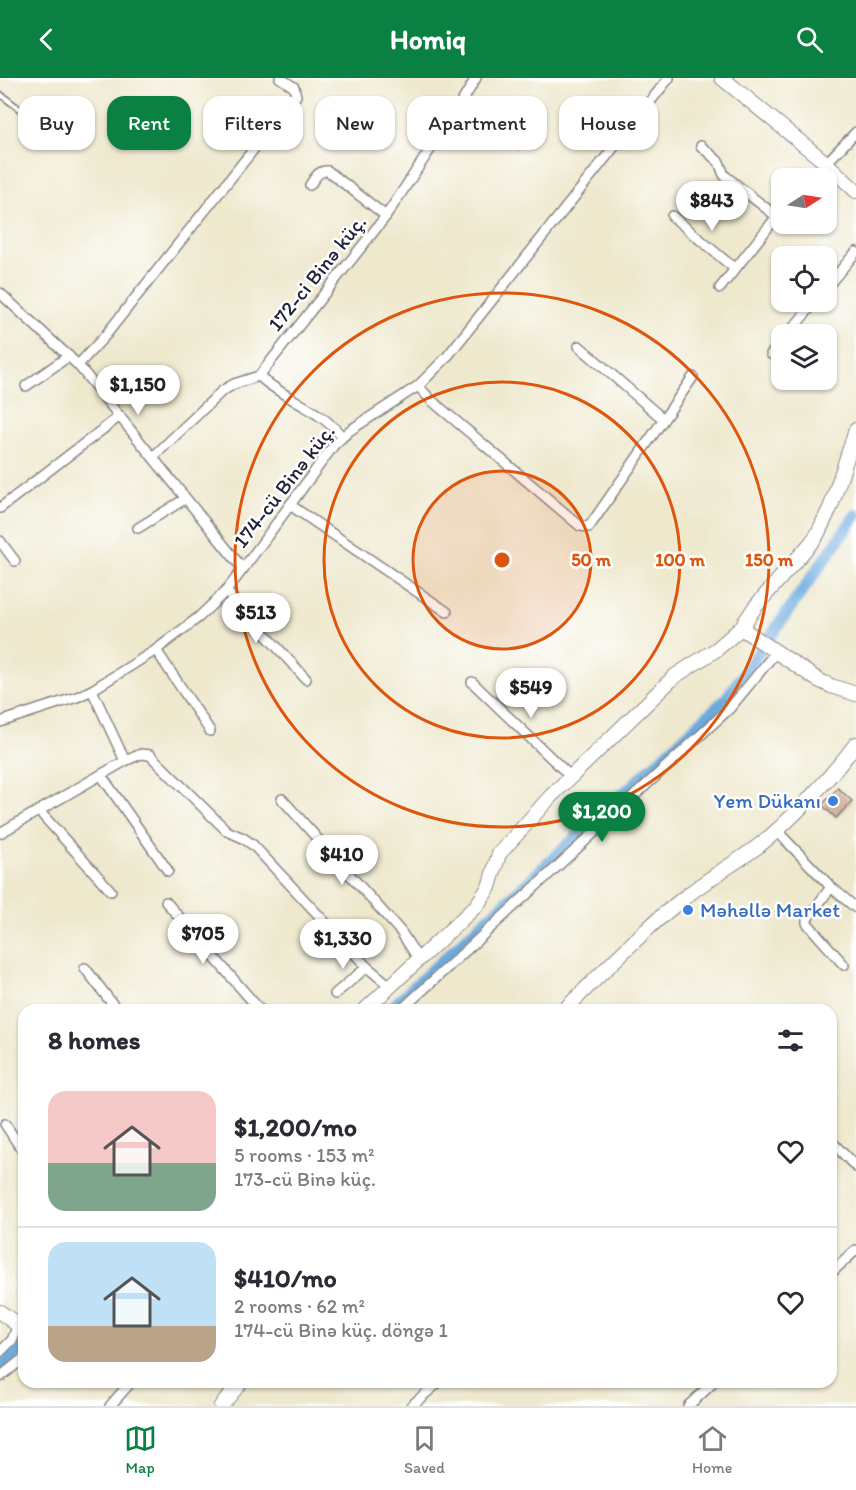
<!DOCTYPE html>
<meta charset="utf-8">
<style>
:root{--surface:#fff;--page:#f2f2f3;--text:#2b2b33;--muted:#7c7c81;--line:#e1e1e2;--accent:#0b8043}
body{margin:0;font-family:Itim,sans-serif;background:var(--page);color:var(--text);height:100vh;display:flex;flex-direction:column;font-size:22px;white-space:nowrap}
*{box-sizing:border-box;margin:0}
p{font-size:20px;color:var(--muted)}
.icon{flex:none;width:33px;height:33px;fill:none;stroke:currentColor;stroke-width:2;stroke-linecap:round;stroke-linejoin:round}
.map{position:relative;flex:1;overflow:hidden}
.side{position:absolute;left:18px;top:926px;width:819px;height:384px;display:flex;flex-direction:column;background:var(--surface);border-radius:18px;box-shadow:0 2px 4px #0004}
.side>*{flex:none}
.banner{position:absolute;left:18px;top:18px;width:820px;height:54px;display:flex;gap:12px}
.needle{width:39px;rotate:78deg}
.fabs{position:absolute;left:771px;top:90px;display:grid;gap:12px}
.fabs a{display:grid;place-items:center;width:66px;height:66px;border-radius:12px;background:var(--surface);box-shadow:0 2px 4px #0004;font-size:30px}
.price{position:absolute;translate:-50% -51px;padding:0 14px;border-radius:21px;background:#fff;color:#222;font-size:20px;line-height:39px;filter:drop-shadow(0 2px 3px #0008)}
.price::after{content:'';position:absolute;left:50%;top:36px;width:18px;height:14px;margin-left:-9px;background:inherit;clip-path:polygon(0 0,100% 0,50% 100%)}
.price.active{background:var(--accent);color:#fff}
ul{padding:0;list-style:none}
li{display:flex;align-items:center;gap:18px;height:150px;padding:0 30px}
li+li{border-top:2px solid var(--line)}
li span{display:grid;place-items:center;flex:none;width:168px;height:120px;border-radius:18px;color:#555}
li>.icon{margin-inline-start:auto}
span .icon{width:72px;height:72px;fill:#fffc;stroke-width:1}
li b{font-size:26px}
h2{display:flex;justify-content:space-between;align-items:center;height:72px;padding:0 30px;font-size:26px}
.pill{padding:0 21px;border-radius:18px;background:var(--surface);box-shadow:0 2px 4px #0004;font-size:21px;line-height:54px}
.pill.active{background:var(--accent);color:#fff}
header{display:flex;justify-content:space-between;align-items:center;height:78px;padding:0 30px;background:var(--accent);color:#fff;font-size:27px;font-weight:700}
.tab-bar{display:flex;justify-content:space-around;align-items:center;height:84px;border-top:2px solid var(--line);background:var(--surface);font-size:16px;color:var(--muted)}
.tab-bar a{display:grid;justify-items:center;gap:3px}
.tab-bar .active{color:var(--accent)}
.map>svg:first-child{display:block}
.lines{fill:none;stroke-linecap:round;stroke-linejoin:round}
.canal{stroke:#6ba9dd;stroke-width:12}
.building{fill:#c59c82}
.lane-casing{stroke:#888584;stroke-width:8}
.street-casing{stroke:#888584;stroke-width:12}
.secondary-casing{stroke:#888584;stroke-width:16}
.lane{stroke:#fff;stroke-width:4.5}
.street{stroke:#fff;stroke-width:9}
.secondary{stroke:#fff;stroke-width:14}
.ring{fill:none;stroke:#de560e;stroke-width:3}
.shop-dot{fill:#3f7fe0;stroke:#fff;stroke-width:2}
.labels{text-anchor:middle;stroke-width:5;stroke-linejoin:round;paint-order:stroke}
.street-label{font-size:21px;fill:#22223b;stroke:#fff}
.shop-label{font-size:21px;fill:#366cbe;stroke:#fff;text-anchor:end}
.centre{fill:#de560e;stroke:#fff;stroke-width:3}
.ring-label{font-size:18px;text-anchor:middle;font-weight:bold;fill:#de560e;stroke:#fff;stroke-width:5;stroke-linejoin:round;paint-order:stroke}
</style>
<header><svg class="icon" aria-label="back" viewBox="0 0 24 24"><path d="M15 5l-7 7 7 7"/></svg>Homiq<svg class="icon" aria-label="search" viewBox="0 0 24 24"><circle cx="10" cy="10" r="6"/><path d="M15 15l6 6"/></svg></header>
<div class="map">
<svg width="856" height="1328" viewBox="0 0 856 1328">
<rect width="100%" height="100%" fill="#fff"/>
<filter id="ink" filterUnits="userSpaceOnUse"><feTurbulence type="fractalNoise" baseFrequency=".0167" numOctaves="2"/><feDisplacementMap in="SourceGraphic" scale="12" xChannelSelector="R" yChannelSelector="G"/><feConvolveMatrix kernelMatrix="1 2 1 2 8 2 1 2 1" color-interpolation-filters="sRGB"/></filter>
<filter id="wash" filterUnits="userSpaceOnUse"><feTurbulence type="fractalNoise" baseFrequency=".008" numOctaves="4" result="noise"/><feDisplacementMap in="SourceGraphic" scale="24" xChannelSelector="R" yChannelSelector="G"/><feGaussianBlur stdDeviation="1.35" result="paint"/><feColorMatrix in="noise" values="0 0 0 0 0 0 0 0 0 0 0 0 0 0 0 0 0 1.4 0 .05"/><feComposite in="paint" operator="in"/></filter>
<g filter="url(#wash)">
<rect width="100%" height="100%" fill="#eee8cd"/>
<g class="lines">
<g class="canal">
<polyline points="389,932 726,621 856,437"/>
<polyline points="0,1289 24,1268"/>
</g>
</g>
<g id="blocks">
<polygon class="building" points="838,710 852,723 836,740 822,727"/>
</g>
</g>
<g filter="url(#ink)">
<use href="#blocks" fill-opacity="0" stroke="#888584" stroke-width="1.5"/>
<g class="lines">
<defs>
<polyline id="lane" points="0,16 61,63"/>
<g id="street">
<polyline points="463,22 519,66"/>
<polyline points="701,68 719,84 724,97 776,138"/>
<polyline points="812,100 856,54"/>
<path d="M310 107C315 100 318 92 328 93L386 138"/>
<polyline points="672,138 735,191"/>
<polyline points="720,210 782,132"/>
<polyline points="826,210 856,174"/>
<polyline points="0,215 78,287 243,491"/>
<polyline points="788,256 815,224"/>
<polyline points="579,268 663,341"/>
<polyline points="771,276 782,264"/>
<polyline points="78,287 105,258 296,18 294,9 280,0"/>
<path d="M259 298C284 321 322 332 342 359"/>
<polyline points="26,308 69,278"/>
<polyline points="418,308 431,322 580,448 589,449 693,299"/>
<polyline points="153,379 222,313 234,306 259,298 386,138 463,22 476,0"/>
<polyline points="290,427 447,534"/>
<polyline points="0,430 120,338"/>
<polyline points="138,450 185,421"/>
<polyline points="0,463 15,483"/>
<polyline points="226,513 306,601"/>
<polyline points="156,572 210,653"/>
<polyline points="472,604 570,698"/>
<polyline points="92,612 125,683"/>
<polyline points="0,644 77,619 92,612 156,572 199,539 226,513 243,491 334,367 349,353 418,308 446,280 669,0"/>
<polyline points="101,697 168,793"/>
<polyline points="282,721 401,854 419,882"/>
<polyline points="39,733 111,813"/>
<polyline points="776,752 831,809 856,830"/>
<polyline points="0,755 125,683 141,676 150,677 227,753 243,760 253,767 367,889 390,908"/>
<polyline points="831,809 807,841 807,845 844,887"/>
<polyline points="166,824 260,932"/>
<polyline points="85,890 117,932"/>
<polyline points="335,916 367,889"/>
<polyline points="401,932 730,630 776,574"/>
<polyline points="5,1046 24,1075"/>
<polyline points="831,1063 856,1089"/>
<polyline points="831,1195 856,1172"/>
<polyline points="0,1274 12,1262 18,1247"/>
<polyline points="0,1299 24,1280"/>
<polyline points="110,1328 131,1304"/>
<polyline points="411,1328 439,1304"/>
<polyline points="688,1328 714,1304"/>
</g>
<g id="secondary">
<polyline points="722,0 826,85 856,113"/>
<polyline points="741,550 818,602 831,608 856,616"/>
<polyline points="365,932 477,827 489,809 499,776 551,718 675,598 717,571 741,550 755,529 811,465 817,457 831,428 856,352"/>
<path d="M564 932C605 893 644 850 689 816 711 799 735 785 757 769 790 744 831 699 856 666"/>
<polyline points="0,1234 18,1247 24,1245"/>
<polyline points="221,1328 241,1304"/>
</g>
</defs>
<use href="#lane" class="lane-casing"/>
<use href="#street" class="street-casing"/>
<use href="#secondary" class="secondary-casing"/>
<use href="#lane" class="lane"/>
<use href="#street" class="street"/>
<use href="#secondary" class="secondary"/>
</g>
</g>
<circle cx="502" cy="482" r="89" fill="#de560e" fill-opacity=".12"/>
<g class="ring">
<circle cx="502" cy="482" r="89"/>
<circle cx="502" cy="482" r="178"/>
<circle cx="502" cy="482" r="267"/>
</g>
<g class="shop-dot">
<circle cx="833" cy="723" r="6"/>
<circle cx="688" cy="832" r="6"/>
</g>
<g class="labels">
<g class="street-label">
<text transform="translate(317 195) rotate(-51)" y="7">172-ci Binə küç.</text>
<text transform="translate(284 408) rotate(-52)" y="7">174-cü Binə küç.</text>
</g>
<g class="shop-label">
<text x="821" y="730">Yem Dükanı</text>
<text x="700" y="839" text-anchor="start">Məhəllə Market</text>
</g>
</g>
<circle cx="502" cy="482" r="9" class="centre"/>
<g class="ring-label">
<text x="591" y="488">50 m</text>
<text x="680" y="488">100 m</text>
<text x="769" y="488">150 m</text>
</g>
</svg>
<div class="fabs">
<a><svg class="needle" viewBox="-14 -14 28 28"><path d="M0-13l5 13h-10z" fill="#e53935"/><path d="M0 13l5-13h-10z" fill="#7c7c81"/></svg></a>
<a><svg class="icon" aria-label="locate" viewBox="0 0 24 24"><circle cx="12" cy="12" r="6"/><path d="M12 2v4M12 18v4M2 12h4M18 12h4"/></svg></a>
<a><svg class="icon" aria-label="layers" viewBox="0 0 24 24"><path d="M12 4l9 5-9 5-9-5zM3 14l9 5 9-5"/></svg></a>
</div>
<b class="price" style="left:712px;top:154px">$843</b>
<b class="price" style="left:138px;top:338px">$1,150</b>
<b class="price" style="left:256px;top:566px">$513</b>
<b class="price" style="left:531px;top:641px">$549</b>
<b class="price active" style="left:602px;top:765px">$1,200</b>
<b class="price" style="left:342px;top:808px">$410</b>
<b class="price" style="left:203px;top:887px">$705</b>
<b class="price" style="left:343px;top:892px">$1,330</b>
<div class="banner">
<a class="pill">Buy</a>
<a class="pill active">Rent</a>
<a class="pill">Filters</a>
<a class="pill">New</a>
<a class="pill">Apartment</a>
<a class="pill">House</a>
</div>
<section class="side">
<h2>8 homes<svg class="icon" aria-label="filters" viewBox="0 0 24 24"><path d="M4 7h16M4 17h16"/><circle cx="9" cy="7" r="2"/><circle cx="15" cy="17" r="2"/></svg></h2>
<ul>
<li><span style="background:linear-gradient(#f6c9c9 60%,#7fa58c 0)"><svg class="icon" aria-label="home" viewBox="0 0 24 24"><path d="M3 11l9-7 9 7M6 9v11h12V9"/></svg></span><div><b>$1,200/mo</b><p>5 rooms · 153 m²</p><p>173-cü Binə küç.</p></div><svg class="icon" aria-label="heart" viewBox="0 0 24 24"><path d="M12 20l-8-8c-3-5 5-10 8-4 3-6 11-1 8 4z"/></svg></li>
<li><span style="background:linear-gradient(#bfe0f5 70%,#b9a48a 0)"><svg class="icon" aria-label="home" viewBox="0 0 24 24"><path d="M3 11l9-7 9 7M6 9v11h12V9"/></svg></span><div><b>$410/mo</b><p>2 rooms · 62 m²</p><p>174-cü Binə küç. döngə 1</p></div><svg class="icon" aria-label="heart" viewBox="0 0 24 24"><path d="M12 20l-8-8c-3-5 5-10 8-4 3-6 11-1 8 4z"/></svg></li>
</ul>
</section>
</div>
<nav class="tab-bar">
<a class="active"><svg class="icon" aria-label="map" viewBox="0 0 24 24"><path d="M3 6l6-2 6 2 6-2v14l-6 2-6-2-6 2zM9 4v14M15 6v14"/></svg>Map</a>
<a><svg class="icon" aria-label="saved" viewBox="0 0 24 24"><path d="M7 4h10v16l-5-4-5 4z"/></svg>Saved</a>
<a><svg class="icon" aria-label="home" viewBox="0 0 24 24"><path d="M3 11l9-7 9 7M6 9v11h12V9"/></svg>Home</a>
</nav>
